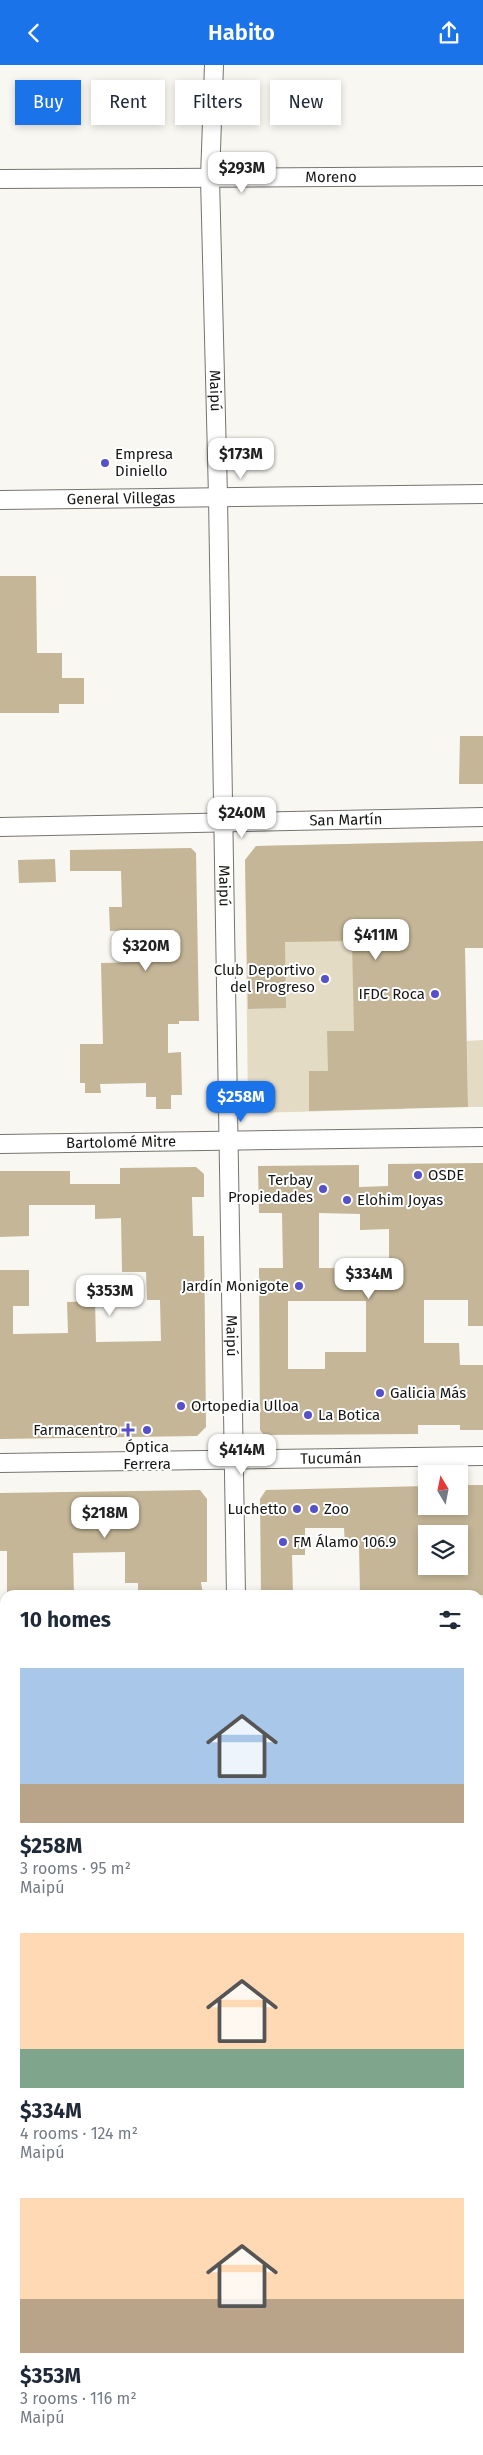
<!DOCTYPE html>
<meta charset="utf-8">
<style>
:root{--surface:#fff;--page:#f6f6f7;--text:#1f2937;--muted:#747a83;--accent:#1a73e8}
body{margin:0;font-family:"Fira Sans",sans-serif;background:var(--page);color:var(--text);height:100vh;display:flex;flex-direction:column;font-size:19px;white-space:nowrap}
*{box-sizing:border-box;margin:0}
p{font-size:16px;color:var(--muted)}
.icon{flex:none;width:28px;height:28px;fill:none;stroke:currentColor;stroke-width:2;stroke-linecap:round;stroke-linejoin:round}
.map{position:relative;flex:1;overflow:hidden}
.sheet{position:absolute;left:0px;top:1525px;width:484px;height:865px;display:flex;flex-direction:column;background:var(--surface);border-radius:15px 15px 0 0;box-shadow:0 2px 8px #0003}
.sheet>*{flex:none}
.guide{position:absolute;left:15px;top:15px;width:454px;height:45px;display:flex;gap:10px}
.needle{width:32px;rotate:350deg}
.controls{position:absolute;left:418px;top:1400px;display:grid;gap:10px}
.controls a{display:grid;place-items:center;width:50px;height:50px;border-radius:0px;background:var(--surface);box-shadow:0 2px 8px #0003;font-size:25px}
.price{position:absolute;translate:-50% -42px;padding:0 11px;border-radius:10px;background:#fff;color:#222;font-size:16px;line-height:32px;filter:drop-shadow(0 1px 2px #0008)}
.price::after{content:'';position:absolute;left:50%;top:30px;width:15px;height:11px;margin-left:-8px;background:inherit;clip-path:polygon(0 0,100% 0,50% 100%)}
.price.active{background:var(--accent);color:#fff}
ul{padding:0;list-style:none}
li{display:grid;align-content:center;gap:10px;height:265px;padding:0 20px}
li span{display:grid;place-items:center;height:155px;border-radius:0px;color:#555}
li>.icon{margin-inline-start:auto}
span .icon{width:90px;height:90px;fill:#fffc;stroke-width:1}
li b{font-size:21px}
h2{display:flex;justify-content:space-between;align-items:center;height:60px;padding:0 20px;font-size:21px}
.pill{padding:0 18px;border-radius:0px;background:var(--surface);box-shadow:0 2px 8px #0003;font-size:18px;line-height:45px}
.pill.active{background:var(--accent);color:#fff}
header{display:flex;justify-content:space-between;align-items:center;height:65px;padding:0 20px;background:var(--accent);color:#fff;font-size:22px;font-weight:600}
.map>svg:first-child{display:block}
.green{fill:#e4dbc5}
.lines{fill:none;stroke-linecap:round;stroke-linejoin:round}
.stream{stroke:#9ea1b7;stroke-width:5.5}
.building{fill:#c4b697;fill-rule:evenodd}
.minor-casing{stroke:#76746f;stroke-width:20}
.major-casing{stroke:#d5d5d5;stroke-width:24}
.minor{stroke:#fff;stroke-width:18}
.major{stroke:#cdd0fa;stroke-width:21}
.rail{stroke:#363533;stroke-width:4;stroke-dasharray:10 5;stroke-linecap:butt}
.poi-dot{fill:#5651c9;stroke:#fff;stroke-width:2}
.labels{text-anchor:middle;stroke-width:4;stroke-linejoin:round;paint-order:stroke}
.street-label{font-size:15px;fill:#161614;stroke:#fff}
.poi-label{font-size:15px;fill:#161614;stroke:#fff;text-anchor:start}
</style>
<header><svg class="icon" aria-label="back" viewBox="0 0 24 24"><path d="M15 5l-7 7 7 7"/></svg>Habito<svg class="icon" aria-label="share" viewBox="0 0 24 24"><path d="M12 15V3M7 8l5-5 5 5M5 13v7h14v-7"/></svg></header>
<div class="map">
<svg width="483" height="2390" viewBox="0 0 483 2390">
<rect width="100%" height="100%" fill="#f9f7f2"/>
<g class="green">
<polygon points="432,777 434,884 403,885 405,1044 254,1048 248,1041 245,795 256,781"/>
<polygon points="483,975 483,1042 468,1042 467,976"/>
<rect x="479" y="2174" width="4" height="100"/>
<rect x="0" y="2187" width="5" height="92"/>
</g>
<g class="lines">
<polyline class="stream" points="0,2230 5,2230"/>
</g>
<g class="building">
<polygon points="0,511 36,511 37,588 62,588 62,613 84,613 84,639 59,639 59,648 0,648"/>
<polygon points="460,671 483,671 483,719 459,719"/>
<polygon points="483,776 483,883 465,883 468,1042 309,1046 309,1006 328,1006 327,966 354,966 352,876 285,877 286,943 248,944 245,795 256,781"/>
<polygon points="191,783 196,788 199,956 179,956 179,959 168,959 168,988 181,987 182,1030 171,1030 171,1044 156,1044 156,1032 146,1032 146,1018 100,1019 101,1028 85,1028 85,1018 80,1018 80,979 103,979 101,898 175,896 174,865 110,866 109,842 122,842 121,806 70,806 70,785"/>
<polygon points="55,794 56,817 19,818 18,795"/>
<path d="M483 1098V1261H468V1235H424V1278H459L460 1300H483V1365H460V1360H418V1369L264 1370 260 1365 259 1203H283L282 1148H259L258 1101 359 1100V1122L388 1121V1099ZM319 1148 360 1149V1165L389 1164V1206L339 1207V1203H319ZM288 1236H366V1287H325V1304H288Z"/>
<polygon points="196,1102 204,1109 204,1132 192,1132 193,1171 204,1171 206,1362 197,1371 0,1374 0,1205 29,1205 29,1241 13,1241 13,1269 68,1268 67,1237 95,1236 96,1277 161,1276 160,1235 147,1235 146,1207 122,1207 121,1153 95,1154 95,1140 29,1140 29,1171 0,1172 0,1106 70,1106 70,1119 120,1119 120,1103"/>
<path d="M459 1420H483V1530H360L359 1480H345L344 1463H305V1490H292L293 1530H261L260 1434 266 1425 426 1421V1441H459ZM426 1469H459V1501H426Z"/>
<polygon points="200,1425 207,1434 207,1517 201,1517 203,1530 138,1530 138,1518 125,1518 125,1487 73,1488 74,1530 7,1530 7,1486 0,1486 0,1428"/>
</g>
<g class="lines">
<defs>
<g id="minor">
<path id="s1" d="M214 0 210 113 218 432 236 1530"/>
<path id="s2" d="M0 114 483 111"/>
<path id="s3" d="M0 435 483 429"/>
<path id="s4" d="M0 762 483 752"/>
<path id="s5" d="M0 1079 483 1072"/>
<path id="s6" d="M0 1398 483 1391"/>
<polyline points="479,2169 483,2169"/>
<polyline points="0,2176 5,2176"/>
<polyline points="479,2283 483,2282"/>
<polyline points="0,2291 5,2291"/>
<polyline points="247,2385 247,2390"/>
</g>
<g id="major">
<polyline points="479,1716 483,1716"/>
<polyline points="0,1721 5,1721"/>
<polyline points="479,1847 483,1846"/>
<polyline points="0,1855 5,1855"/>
</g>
</defs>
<use href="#minor" class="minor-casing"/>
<use href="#major" class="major-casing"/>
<use href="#minor" class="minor"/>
<use href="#major" class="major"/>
<g class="rail">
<polyline points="479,1781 483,1781"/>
<polyline points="0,1787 5,1787"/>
</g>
</g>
<g class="poi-dot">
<circle cx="105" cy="398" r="5"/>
<circle cx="325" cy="914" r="5"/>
<circle cx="435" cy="929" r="5"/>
<circle cx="418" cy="1110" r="5"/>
<circle cx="323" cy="1124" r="5"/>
<circle cx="347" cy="1135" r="5"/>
<circle cx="299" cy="1221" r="5"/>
<circle cx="380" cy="1328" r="5"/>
<circle cx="181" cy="1341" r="5"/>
<circle cx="308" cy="1350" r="5"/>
<path d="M125.5 1357.5h5v5h5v5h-5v5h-5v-5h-5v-5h5z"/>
<circle cx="147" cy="1365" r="5"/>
<circle cx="297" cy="1444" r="5"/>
<circle cx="314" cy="1444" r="5"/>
<circle cx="283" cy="1477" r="5"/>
</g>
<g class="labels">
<g class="street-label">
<text dy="5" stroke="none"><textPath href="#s2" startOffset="331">Moreno</textPath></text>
<text dy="5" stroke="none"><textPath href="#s1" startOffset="326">Maipú</textPath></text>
<text dy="5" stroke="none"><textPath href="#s3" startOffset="121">General Villegas</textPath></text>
<text dy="5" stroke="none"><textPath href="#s4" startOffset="346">San Martín</textPath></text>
<text dy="5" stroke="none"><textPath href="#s1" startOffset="821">Maipú</textPath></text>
<text dy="5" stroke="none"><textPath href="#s5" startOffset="121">Bartolomé Mitre</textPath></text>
<text dy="5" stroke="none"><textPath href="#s1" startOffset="1271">Maipú</textPath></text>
<text dy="5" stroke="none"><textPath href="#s6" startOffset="331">Tucumán</textPath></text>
</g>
<g class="poi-label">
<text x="115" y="394">Empresa<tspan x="115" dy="17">Diniello</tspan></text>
<text x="315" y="910" text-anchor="end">Club Deportivo<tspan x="315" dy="17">del Progreso</tspan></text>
<text x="425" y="934" text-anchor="end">IFDC Roca</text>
<text x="428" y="1115">OSDE</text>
<text x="313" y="1120" text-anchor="end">Terbay<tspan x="313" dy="17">Propiedades</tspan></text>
<text x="357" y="1140">Elohim Joyas</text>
<text x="289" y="1226" text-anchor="end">Jardín Monigote</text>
<text x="390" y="1333">Galicia Más</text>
<text x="191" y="1346">Ortopedia Ulloa</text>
<text x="318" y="1355">La Botica</text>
<text x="118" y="1370" text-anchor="end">Farmacentro</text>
<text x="147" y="1387" text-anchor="middle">Óptica<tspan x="147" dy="17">Ferrera</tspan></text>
<text x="287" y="1449" text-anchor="end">Luchetto</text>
<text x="324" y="1449">Zoo</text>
<text x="293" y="1482">FM Álamo 106.9</text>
</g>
</g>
</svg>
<div class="controls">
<a><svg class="needle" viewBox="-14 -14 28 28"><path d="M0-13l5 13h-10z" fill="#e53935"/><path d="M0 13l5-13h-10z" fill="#747a83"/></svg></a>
<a><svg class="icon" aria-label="layers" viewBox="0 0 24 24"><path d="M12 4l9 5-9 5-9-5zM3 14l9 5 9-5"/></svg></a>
</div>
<b class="price" style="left:242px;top:129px">$293M</b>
<b class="price" style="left:241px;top:415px">$173M</b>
<b class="price" style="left:242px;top:774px">$240M</b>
<b class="price" style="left:376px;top:896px">$411M</b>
<b class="price" style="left:146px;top:907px">$320M</b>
<b class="price active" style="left:241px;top:1058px">$258M</b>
<b class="price" style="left:369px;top:1235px">$334M</b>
<b class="price" style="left:110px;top:1252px">$353M</b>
<b class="price" style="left:242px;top:1411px">$414M</b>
<b class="price" style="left:105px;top:1474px">$218M</b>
<div class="guide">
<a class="pill active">Buy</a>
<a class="pill">Rent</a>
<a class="pill">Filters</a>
<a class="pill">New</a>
</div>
<section class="sheet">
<h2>10 homes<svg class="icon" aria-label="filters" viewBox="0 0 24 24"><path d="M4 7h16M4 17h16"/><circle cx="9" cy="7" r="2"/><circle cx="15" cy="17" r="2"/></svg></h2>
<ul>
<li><span style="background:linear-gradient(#a9c7e8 75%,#b9a48a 0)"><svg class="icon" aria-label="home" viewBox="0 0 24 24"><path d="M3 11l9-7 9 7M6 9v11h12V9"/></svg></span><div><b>$258M</b><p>3 rooms · 95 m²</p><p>Maipú</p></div></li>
<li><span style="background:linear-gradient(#ffd9b3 75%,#7fa58c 0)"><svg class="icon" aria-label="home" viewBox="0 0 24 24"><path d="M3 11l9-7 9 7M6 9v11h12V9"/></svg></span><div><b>$334M</b><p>4 rooms · 124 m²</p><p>Maipú</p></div></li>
<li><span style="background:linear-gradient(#ffd9b3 65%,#b9a48a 0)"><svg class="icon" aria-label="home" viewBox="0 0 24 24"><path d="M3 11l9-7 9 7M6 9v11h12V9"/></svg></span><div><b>$353M</b><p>3 rooms · 116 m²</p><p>Maipú</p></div></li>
</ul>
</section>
</div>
